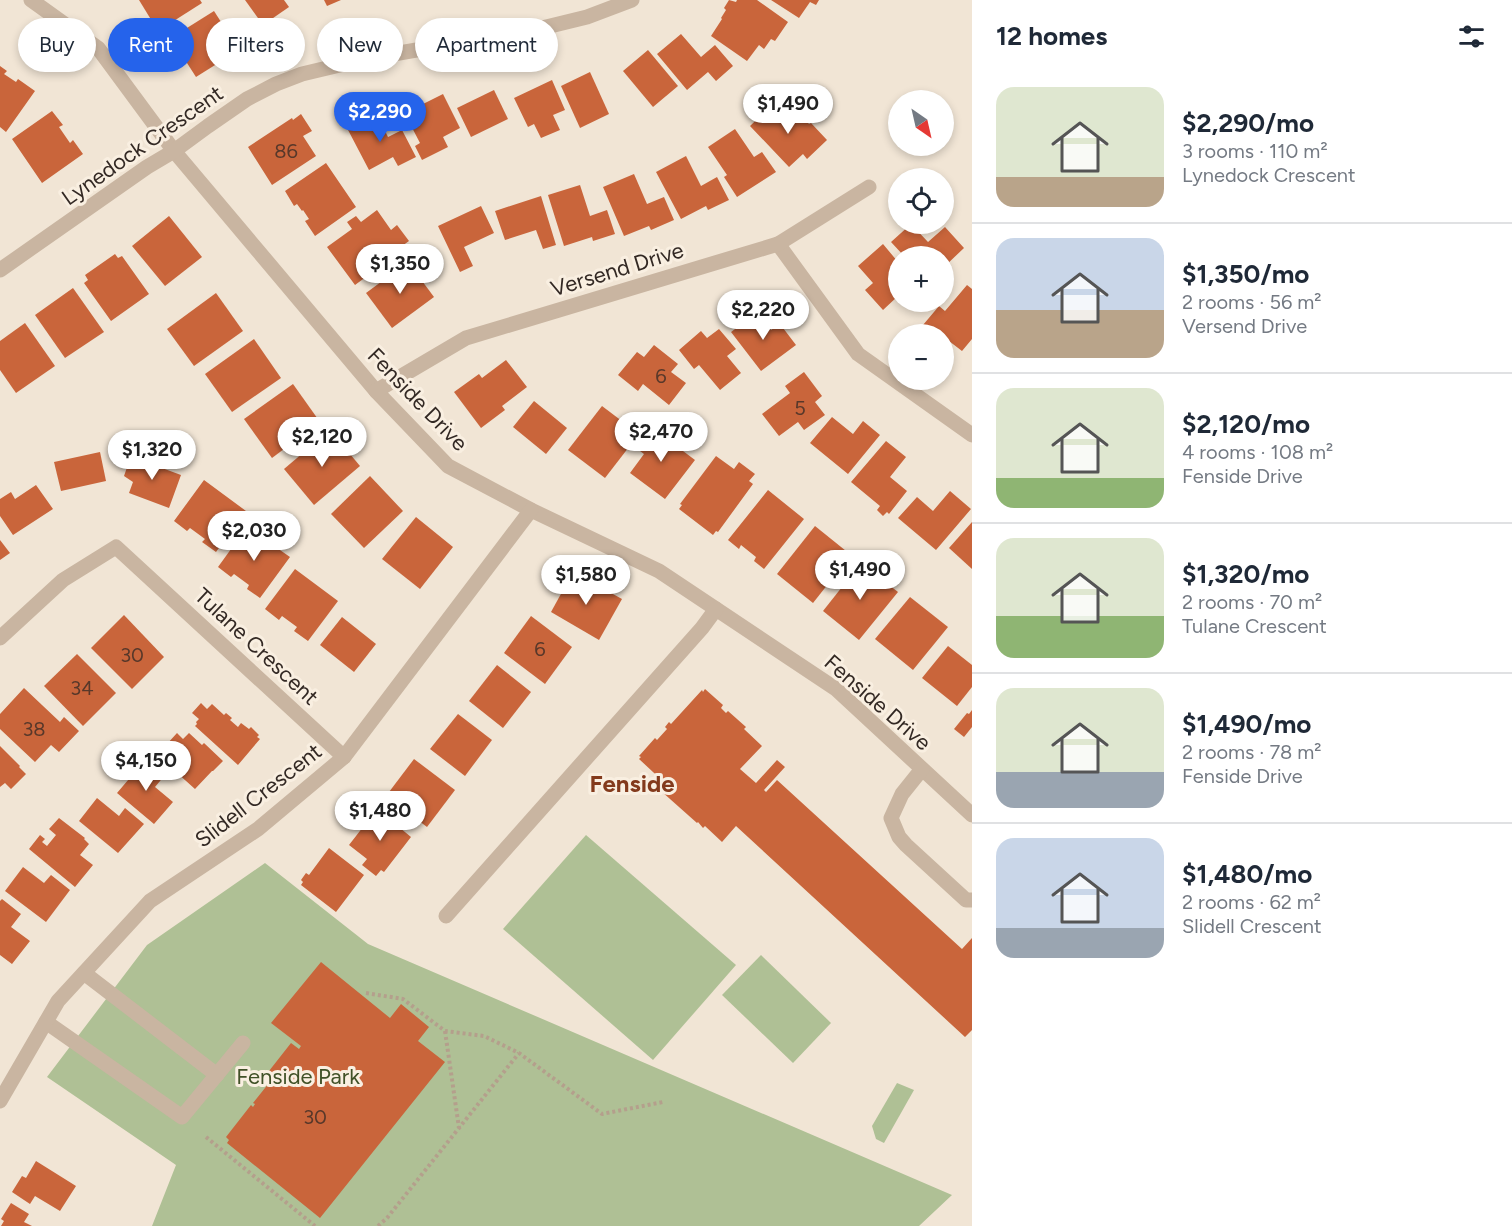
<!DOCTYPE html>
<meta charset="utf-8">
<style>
:root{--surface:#fff;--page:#f6f6f7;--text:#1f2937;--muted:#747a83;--line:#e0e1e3;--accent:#2563eb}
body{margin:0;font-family:Figtree,sans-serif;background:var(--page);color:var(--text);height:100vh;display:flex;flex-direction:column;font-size:22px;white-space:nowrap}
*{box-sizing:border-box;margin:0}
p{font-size:20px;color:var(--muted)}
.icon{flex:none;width:33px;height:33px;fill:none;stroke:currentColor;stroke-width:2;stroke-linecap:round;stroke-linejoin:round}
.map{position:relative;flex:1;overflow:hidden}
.details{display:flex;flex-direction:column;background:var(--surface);width:540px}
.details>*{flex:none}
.top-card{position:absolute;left:18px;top:18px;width:570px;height:54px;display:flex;gap:12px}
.needle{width:39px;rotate:146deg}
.buttons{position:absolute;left:888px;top:90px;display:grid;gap:12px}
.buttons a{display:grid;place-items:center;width:66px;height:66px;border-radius:50%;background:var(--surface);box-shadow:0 3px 9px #0003;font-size:30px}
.price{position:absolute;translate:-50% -51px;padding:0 14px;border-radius:21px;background:#fff;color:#222;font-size:20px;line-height:39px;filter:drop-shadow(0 2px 3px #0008)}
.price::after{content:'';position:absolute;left:50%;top:36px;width:18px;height:14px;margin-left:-9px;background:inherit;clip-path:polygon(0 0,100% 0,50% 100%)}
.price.active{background:var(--accent);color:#fff}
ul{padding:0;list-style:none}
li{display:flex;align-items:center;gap:18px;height:150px;padding:0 24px}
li+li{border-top:2px solid var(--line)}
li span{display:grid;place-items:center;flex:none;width:168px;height:120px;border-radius:18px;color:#555}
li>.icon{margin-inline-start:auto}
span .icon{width:72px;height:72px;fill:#fffc;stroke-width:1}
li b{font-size:26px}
h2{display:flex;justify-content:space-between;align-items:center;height:72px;padding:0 24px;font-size:26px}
.chip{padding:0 21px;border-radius:27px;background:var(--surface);box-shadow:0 3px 9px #0003;font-size:21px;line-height:54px}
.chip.active{background:var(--accent);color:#fff}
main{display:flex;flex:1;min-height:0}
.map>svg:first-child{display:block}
.green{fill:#afc095}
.building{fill:#c9653b}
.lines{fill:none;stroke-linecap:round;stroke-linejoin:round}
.path{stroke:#b49f8c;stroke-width:4;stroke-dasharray:3 3;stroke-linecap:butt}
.minor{stroke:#c9b5a1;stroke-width:15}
.labels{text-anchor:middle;stroke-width:6;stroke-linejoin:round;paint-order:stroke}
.number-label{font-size:20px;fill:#58382a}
.street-label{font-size:22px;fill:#332924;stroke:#f9efe1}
.park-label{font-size:22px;fill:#405127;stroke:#f9efe1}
.neighbourhood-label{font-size:24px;font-weight:bold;fill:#833a1c;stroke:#f9efe1}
</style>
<main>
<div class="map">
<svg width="972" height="1226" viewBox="0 0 972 1226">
<rect width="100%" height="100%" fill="#f1e5d5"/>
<g class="green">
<polygon points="586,835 736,965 653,1060 503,929"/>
<polygon points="265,863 368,944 952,1195 919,1226 152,1226 176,1165 47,1077 147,945"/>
<polygon points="761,955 831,1023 793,1063 722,995"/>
<polygon points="897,1083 914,1090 884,1143 876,1139 872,1126"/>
</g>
<g class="building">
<polygon points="139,0 200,0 202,3 158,31"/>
<polygon points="245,0 284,0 289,7 263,25"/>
<polygon points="324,0 341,0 327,6"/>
<polygon points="729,0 736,2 737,0 757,0 788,22 775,41 771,39 764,49 759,45 747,61 711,36 722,19 721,18 726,10 724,8"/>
<polygon points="771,0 819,0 816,5 810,2 799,18"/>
<polygon points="214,11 239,50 196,77 171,38"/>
<polygon points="681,34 701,57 715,45 733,66 716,81 708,72 687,90 657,54"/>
<polygon points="648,50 678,86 653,107 623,71"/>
<polygon points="0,66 7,71 4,74 16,82 18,79 35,91 6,132 0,127"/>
<polygon points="590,72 609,114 580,128 561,86"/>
<polygon points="552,80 565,110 553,115 560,130 541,138 534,124 528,127 514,98"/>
<polygon points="494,90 508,119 471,137 457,108"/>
<polygon points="443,94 460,128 443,137 448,147 422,160 415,146 420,143 407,118 424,110 421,105"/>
<polygon points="775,102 793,121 800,114 809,124 811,123 827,140 807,159 803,154 789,167 750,126"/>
<polygon points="52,111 63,125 59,127 70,143 73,140 83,154 42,183 12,139"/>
<polygon points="376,113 388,137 402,130 416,157 398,166 393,157 369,170 347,128"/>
<polygon points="301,114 312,131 303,136 316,156 272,185 248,147 292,118 293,120"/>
<polygon points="735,129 754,157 762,152 776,172 737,197 724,177 727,175 708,147"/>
<polygon points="686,156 701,186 717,177 729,200 708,210 706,206 681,219 656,172"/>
<polygon points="326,163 356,207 315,236 305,221 309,219 303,210 302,211 297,204 294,206 285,191"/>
<polygon points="634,174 647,204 664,197 674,220 651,230 649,226 624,236 603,187"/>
<polygon points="580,185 590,216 607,210 615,234 593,241 592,237 564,246 548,195"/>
<polygon points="541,196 556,245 543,249 536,230 505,240 495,211"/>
<polygon points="481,206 494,233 464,247 473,266 460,272 438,226"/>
<polygon points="377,210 391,230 397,225 409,241 402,246 405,248 355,285 327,247 352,229 347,222 356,216 361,222"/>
<polygon points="169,216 202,257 165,286 132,246"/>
<polygon points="911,224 928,242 945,227 964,248 944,267 944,256 904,256 891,242"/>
<polygon points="883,244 898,262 898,296 883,310 865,290 873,283 858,266"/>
<polygon points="115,254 118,258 122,256 149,294 111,321 84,283 88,280 85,275"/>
<polygon points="408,262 434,297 392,328 366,293"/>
<polygon points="967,285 972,289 972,339 962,351 949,341 947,345 944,342 944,334 934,334 923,325 939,306 945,311"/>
<polygon points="73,288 104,332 65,358 35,315"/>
<polygon points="216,293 243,331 194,366 167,329"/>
<polygon points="758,312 771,330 780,324 796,345 761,371 731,332"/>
<polygon points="25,323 55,366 16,393 0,370 0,341"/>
<polygon points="719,329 736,349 727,356 741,373 720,390 699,365 694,369 679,350 701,331 707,338"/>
<polygon points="254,339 281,378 232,412 205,374"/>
<polygon points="654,345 678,364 671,372 686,383 669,405 643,384 638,391 618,375 637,352 644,357"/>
<polygon points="506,360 527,387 502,406 505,410 481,428 454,392 479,374 482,378"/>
<polygon points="804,372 822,396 815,402 825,415 804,430 798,422 779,436 762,414 790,393 785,386"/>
<polygon points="293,384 320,422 272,458 244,419"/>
<polygon points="534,401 567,428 546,454 513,427"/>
<polygon points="602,406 639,434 605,478 568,450"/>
<polygon points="832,417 853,434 863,421 880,435 848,474 810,443"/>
<polygon points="653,425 657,428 654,433 658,435 659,433 695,460 665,499 630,473 644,454 636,448"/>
<polygon points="330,430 360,466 314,505 284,469"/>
<polygon points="886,441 906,457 890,477 907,491 889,514 887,512 883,516 877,510 880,506 851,482"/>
<polygon points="100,452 106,481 61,491 54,462"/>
<polygon points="132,453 144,457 143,461 181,475 169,508 129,493 133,482 124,476"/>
<polygon points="716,456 734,469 739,462 755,474 749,481 753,484 718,532 716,531 713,535 679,509 682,505 680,504"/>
<polygon points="370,476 403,511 364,548 331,514"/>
<polygon points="204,480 246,511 216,552 202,542 205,539 190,528 187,531 174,521"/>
<polygon points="36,485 53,509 13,535 0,516 0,499 11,492 15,499"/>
<polygon points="768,490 804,519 764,569 754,561 756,557 741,545 739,549 728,540"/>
<polygon points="950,491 971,509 936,550 898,518 917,497 933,511"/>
<polygon points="416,517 453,547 420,589 382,559"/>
<polygon points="972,522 972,569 949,548"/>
<polygon points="815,526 851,555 813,603 777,574"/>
<polygon points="247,527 290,557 260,598 247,589 249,585 234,574 231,577 218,567"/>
<polygon points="0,540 10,553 0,560"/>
<polygon points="861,563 898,592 859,640 823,611"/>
<polygon points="295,569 338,601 308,641 294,631 297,627 282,616 279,620 265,609"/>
<polygon points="573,572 622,599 599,640 551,612"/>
<polygon points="910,597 948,627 913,670 875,639"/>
<polygon points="124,615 164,657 132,689 91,648"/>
<polygon points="531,616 572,647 545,684 504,653"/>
<polygon points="342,617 376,644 354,672 320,645"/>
<polygon points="948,646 972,665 972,687 957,706 922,678"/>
<polygon points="77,654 116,693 83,726 44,686"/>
<polygon points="497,665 531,692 503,728 469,701"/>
<polygon points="24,688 60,722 64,717 79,731 59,752 51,745 35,762 0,729 0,714"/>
<polygon points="705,689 723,705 721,708 726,713 728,711 746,727 744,729 762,746 740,769 756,783 777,760 785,767 764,790 766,792 777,780 962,949 972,938 972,1030 965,1037 736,826 722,842 705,826 703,828 698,822 697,823 661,791 667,785 639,759 641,757 639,756 655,738 657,740 667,729 665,727 669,722 671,724 702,690 703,692"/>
<polygon points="201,703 207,709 212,704 224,715 226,713 232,718 230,720 238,727 241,723 249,729 251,727 259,735 257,737 260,739 238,765 195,726 197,724 196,722 199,719 192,713"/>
<polygon points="972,710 972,727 964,737 954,729 967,713 969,714"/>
<polygon points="458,714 492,740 465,776 430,749"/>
<polygon points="177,733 183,739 189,733 202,745 204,743 223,761 213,771 212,771 195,789 157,755"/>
<polygon points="0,746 20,766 19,767 26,774 11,789 5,783 0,787"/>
<polygon points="146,759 165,775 155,787 173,802 154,824 117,793"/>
<polygon points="414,759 455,790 427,827 386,796"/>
<polygon points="97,798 119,816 125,808 144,824 118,853 79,821"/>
<polygon points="377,809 411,837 384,872 381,870 376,876 362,865 367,859 349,845"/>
<polygon points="59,818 85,838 84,839 89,844 80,855 93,865 75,887 29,849 40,835 45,839 42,842 47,846 56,835 49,829"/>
<polygon points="329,848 364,875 336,912 301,885 303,882 301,880 306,873 309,875"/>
<polygon points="23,867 44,883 51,875 70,890 46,922 5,891"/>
<polygon points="2,899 21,914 11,927 30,941 12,964 0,955 0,901"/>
<polygon points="321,962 390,1018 401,1004 429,1027 418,1041 445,1062 320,1218 227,1143 229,1140 226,1137 251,1105 253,1107 255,1104 253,1103 273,1078 274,1080 276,1077 269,1071 291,1043 299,1049 301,1046 271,1023"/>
<polygon points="36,1161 76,1186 60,1211 35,1196 30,1204 12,1192 22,1176 26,1178"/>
<polygon points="11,1203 29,1214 24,1222 32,1226 1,1226 4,1221 1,1219"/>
</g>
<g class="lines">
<g class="path">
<polyline points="366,993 403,999 445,1031 484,1036 519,1053 602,1114 663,1102"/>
<polyline points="445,1031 459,1128"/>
<polyline points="206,1137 315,1226"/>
<polyline points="378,1226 387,1218 519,1053"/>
</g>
<g class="minor">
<polyline points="31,0 98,48 174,151 376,391 448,466 531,510 659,571 836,689 972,815"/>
<polyline points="778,244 858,354 972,435"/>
<polyline points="0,270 147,167 174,151 208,126 247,99 276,84 302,74 365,59 542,28 587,17 632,0"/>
<polyline points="376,391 466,338 778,244 869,187"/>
<polyline points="0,638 63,580 116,547 344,757"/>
<polyline points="922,769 902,794 891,818 899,837 906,845 966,900 972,900"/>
<polyline points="446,916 702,628 716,609"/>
<polyline points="84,973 217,1075"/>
<polyline points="46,1022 182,1117 243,1043"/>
<polyline points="0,1101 58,1001 150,901 258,829 344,757 531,510"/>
</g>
</g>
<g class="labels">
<g class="number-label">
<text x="286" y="158">86</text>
<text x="661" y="383">6</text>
<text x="800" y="415">5</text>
<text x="540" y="656">6</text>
<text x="132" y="662">30</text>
<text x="82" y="695">34</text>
<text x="34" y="736">38</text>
<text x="315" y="1124">30</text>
</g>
<g class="street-label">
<text transform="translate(142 145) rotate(-35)" y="8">Lynedock Crescent</text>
<text transform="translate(617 269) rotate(-17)" y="8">Versend Drive</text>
<text transform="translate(418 399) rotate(46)" y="8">Fenside Drive</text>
<text transform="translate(257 646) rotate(43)" y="8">Tulane Crescent</text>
<text transform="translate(878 702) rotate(41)" y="8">Fenside Drive</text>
<text transform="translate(258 795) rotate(-38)" y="8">Slidell Crescent</text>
</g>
<g class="park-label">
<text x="298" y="1084">Fenside Park</text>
</g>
<g class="neighbourhood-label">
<text x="632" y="792">Fenside</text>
</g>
</g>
</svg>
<div class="buttons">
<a><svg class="needle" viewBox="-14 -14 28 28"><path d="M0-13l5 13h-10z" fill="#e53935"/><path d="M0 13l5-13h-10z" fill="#747a83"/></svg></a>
<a><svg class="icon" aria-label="locate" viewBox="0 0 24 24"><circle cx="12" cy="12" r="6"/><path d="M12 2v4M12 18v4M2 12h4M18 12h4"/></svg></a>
<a>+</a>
<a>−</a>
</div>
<b class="price" style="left:788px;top:135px">$1,490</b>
<b class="price active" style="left:380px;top:143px">$2,290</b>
<b class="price" style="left:400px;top:295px">$1,350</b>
<b class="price" style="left:763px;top:341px">$2,220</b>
<b class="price" style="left:661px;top:463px">$2,470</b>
<b class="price" style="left:322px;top:468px">$2,120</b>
<b class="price" style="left:152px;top:481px">$1,320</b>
<b class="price" style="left:254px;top:562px">$2,030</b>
<b class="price" style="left:860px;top:601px">$1,490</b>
<b class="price" style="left:586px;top:606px">$1,580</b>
<b class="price" style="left:146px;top:792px">$4,150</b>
<b class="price" style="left:380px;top:842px">$1,480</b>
<div class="top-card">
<a class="chip">Buy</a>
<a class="chip active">Rent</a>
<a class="chip">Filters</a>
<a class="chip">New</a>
<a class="chip">Apartment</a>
</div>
</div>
<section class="details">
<h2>12 homes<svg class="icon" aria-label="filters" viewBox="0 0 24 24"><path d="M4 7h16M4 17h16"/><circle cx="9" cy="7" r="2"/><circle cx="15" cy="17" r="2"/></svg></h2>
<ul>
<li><span style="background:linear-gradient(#dfe7d0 75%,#b9a48a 0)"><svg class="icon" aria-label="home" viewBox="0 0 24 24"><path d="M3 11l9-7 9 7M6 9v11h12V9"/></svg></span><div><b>$2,290/mo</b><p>3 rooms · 110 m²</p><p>Lynedock Crescent</p></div></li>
<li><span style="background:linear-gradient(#c9d6e8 60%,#b9a48a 0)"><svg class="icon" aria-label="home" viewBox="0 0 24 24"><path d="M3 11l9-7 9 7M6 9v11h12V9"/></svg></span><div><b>$1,350/mo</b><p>2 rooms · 56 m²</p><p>Versend Drive</p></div></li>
<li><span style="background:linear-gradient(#dfe7d0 75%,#8fb573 0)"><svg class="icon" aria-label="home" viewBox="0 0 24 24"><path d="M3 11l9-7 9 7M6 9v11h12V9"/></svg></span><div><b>$2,120/mo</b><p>4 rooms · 108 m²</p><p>Fenside Drive</p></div></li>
<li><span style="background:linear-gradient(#dfe7d0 65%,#8fb573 0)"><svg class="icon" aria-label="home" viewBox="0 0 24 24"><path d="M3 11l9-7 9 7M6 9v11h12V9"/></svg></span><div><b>$1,320/mo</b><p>2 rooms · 70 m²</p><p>Tulane Crescent</p></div></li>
<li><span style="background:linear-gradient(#dfe7d0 70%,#9aa5b1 0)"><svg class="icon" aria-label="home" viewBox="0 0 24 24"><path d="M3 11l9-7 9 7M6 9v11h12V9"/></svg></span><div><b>$1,490/mo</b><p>2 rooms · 78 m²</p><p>Fenside Drive</p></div></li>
<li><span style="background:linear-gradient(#c9d6e8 75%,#9aa5b1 0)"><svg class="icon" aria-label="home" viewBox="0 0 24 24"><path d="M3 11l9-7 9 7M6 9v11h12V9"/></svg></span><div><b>$1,480/mo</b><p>2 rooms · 62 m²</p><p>Slidell Crescent</p></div></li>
</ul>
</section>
</main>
